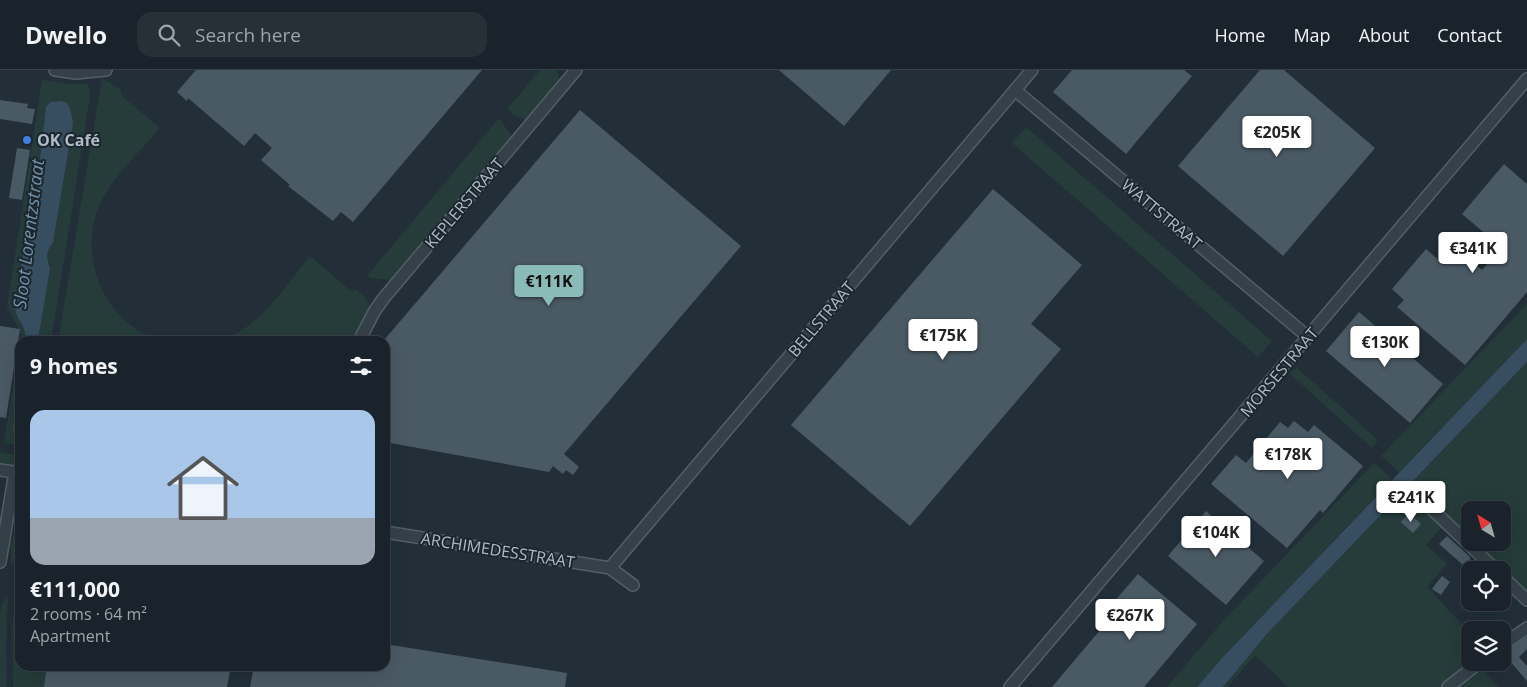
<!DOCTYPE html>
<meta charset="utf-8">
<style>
:root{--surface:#1a232b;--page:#272f37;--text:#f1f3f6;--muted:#9fa4a9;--line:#384047;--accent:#8bbbb9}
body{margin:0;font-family:"Open Sans",sans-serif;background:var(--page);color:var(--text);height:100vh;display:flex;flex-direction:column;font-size:19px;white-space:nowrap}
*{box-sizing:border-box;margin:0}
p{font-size:16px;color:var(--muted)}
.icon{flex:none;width:28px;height:28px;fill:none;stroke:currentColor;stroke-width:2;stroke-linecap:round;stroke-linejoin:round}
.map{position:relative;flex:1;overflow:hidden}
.sheet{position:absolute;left:15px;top:266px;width:375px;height:335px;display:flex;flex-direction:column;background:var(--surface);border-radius:15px;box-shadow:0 5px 20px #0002,0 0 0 1px var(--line)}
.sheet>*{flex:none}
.needle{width:32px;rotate:323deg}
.controls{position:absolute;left:1461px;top:431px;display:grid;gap:10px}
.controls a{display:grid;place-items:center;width:50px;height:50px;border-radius:10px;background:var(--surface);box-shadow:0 5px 20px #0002,0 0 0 1px var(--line);font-size:25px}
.price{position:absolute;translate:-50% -42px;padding:0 11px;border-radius:5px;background:#fff;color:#222;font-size:16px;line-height:32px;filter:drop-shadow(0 1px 2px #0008)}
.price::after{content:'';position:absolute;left:50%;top:30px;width:15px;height:11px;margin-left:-8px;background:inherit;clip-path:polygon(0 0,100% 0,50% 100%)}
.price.on{background:var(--accent);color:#111}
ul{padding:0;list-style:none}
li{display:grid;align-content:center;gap:10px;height:265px;padding:0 15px}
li+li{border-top:1px solid var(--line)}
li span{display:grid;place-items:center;height:155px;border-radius:15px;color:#555}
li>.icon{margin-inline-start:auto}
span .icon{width:90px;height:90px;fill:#fffc;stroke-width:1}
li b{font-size:21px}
h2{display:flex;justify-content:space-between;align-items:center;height:60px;padding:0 15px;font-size:21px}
header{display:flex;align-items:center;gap:30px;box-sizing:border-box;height:70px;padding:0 25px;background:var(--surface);border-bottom:1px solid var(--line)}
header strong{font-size:24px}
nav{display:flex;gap:28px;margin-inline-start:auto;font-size:18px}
.search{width:350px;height:45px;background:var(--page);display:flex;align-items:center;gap:12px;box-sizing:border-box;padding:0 18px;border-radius:15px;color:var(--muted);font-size:19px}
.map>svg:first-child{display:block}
.green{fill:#253c3a}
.water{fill:#364e60}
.building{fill:#4a5a65}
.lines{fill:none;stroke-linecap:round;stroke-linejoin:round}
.street-casing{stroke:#535f67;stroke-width:14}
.street{stroke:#354149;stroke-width:11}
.shop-dot{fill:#3f7fe0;stroke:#1b262e;stroke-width:2}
.labels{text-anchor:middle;stroke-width:4;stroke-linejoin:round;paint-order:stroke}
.poi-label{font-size:16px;font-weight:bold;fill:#b0bcc5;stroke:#1b262e;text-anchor:start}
.street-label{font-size:16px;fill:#b0bcc5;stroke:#1b262e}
.water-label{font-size:18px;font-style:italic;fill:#7192a9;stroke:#1b262e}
</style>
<header>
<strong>Dwello</strong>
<div class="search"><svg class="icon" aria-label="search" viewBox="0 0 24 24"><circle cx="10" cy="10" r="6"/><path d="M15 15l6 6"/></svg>Search here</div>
<nav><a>Home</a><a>Map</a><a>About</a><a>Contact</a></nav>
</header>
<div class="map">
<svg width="1527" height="617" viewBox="0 0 1527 617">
<rect width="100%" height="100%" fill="#222f39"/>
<g class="green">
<polygon points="540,0 557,0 559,11 526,50 514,45 507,39"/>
<path d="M102 8 121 20 122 26 160 58C142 80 118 101 104 126 73 180 102 255 163 271H58Z"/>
<path d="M42 10 69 14H88L90 26 51 271H38L50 198C46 188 46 181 53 173L73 53 46 37 38 106 40 139 25 170 15 238C17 252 27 254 25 271H21V263L7 237Z"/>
<polygon points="499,48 512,67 390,210 370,208 367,206"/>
<polygon points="1026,57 1272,271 1258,287 1012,73"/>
<path d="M310 186 352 222 355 219 365 227 370 236 352 271H218C258 260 285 217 310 186Z"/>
<polygon points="1527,234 1527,269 1399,402 1381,386"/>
<polygon points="20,275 20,310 13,360 17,364 20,364 20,376 4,373"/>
<polygon points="1527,292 1527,523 1475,473 1502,472 1502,440 1470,440 1470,467 1413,412"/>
<polygon points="1296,297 1378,370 1372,378 1290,304"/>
<polygon points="0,382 20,386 20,396 0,393"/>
<polygon points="1374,393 1392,409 1222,588 1197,617 1167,617 1222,552"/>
<polygon points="1405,420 1442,457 1426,475 1447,494 1427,517 1470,563 1470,592 1474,593 1443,617 1288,617 1255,585 1228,617 1223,617 1266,565"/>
<polygon points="20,444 13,496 11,494 10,475"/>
<polygon points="20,486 20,596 222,596 218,617 13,617 12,558"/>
<polygon points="8,526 6,580 7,617 0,617 0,542 5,528"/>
<polygon points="1482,598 1498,617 1457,617"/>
</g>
<g class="water">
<path d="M60 31 67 33 70 38 73 53 53 173C46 181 46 188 50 198L38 271H25C27 254 17 252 15 238L25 170 40 139 38 106 46 37 50 32Z"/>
<polygon points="1527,269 1527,292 1266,565 1223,617 1197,617 1222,588"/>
<polygon points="20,310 20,364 17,364 13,360"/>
</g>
<g class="building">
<polygon points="196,0 482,0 353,152 341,142 333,151 288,116 290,115 261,90 272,78 255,63 244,76 188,28 187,31 177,22"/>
<polygon points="779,0 891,0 844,56"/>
<polygon points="1072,0 1184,0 1192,6 1126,84 1053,22"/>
<polygon points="1260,0 1284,0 1375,78 1283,186 1178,96"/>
<polygon points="0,30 28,34 27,38 35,39 32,54 0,49"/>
<polygon points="580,40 741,176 564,384 579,397 573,405 566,400 563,404 553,396 549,402 385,372 385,269"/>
<polygon points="17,78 30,80 22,130 9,128"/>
<polygon points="1504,94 1527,114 1527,222 1465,295 1397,237 1404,230 1392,219 1426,179 1444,195 1457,179 1482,200 1501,177 1462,144"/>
<polygon points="993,119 1082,195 1031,254 1061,279 910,456 791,355"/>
<polygon points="1359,242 1443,314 1410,353 1326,281"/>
<polygon points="0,256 20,259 6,348 0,347"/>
<polygon points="1294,351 1308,362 1314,355 1363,396 1323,443 1320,440 1287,478 1211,414 1236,385 1246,393 1280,352 1288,358"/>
<polygon points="1206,441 1264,491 1226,535 1168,486"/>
<polygon points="1409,443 1421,454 1413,463 1401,452"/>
<polygon points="1447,466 1470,487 1470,501 1439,474"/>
<polygon points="1138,504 1197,554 1144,617 1052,617 1106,553 1100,548"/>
<polygon points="1442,506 1450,512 1441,525 1432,519"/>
<polygon points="1527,567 1527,579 1519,587 1527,596 1527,611 1502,582"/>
<polygon points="385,574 567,603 565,617 250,617 254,596 385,596"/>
<polygon points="47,596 231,596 227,617 44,617"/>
</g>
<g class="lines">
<defs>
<g id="street">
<polyline points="55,0 76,3 106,0"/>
<polyline points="1015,20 1308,267"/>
<polyline points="359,271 374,242 383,229 576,0"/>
<polyline points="0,400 20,403"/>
<polyline points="1420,428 1496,500"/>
<polyline points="385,462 610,498 633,515"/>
<polyline points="0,492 15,402"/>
<polyline points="610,498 1032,0"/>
<polyline points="1502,506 1527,530"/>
<polyline points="1502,575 1527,558"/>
<polyline points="1010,617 1527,9"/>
<polyline points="1448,617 1480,592"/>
</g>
</defs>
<use href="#street" class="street-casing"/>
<use href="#street" class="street"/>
</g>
<circle class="shop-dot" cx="27" cy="70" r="5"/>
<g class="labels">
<g class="poi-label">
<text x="37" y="76">OK Café</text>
</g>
<g class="street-label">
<text transform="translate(464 133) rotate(-50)" y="6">KEPLERSTRAAT</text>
<text transform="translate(1162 144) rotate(40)" y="6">WATTSTRAAT</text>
<text transform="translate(821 249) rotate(-50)" y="6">BELLSTRAAT</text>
<text transform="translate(1279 302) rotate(-50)" y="6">MORSESTRAAT</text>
<text transform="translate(498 480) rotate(9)" y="6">ARCHIMEDESSTRAAT</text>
</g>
<g class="water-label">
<text transform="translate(29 164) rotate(-83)" y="6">Sloot Lorentzstraat</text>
</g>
</g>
</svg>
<div class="controls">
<a><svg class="needle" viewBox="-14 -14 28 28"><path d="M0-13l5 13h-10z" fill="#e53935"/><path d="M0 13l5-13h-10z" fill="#9fa4a9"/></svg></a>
<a><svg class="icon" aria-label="locate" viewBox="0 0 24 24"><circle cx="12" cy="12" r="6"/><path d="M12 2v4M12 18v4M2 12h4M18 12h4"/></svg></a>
<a><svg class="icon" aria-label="layers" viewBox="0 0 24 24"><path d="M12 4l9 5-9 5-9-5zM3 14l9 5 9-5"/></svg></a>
</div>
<b class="price" style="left:1277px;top:88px">€205K</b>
<b class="price" style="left:1473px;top:204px">€341K</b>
<b class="price on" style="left:549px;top:237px">€111K</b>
<b class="price" style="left:943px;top:291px">€175K</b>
<b class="price" style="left:1385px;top:298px">€130K</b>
<b class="price" style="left:1288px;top:410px">€178K</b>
<b class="price" style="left:1411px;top:453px">€241K</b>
<b class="price" style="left:1216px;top:488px">€104K</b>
<b class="price" style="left:1130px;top:571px">€267K</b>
<section class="sheet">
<h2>9 homes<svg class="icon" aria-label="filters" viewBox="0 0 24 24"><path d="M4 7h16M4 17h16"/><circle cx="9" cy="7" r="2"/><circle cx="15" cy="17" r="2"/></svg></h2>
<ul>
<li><span style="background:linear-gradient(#a9c7e8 70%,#9aa5b1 0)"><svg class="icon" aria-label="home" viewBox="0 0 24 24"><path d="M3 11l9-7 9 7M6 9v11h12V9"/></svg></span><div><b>€111,000</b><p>2 rooms · 64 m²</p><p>Apartment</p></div></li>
</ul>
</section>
</div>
